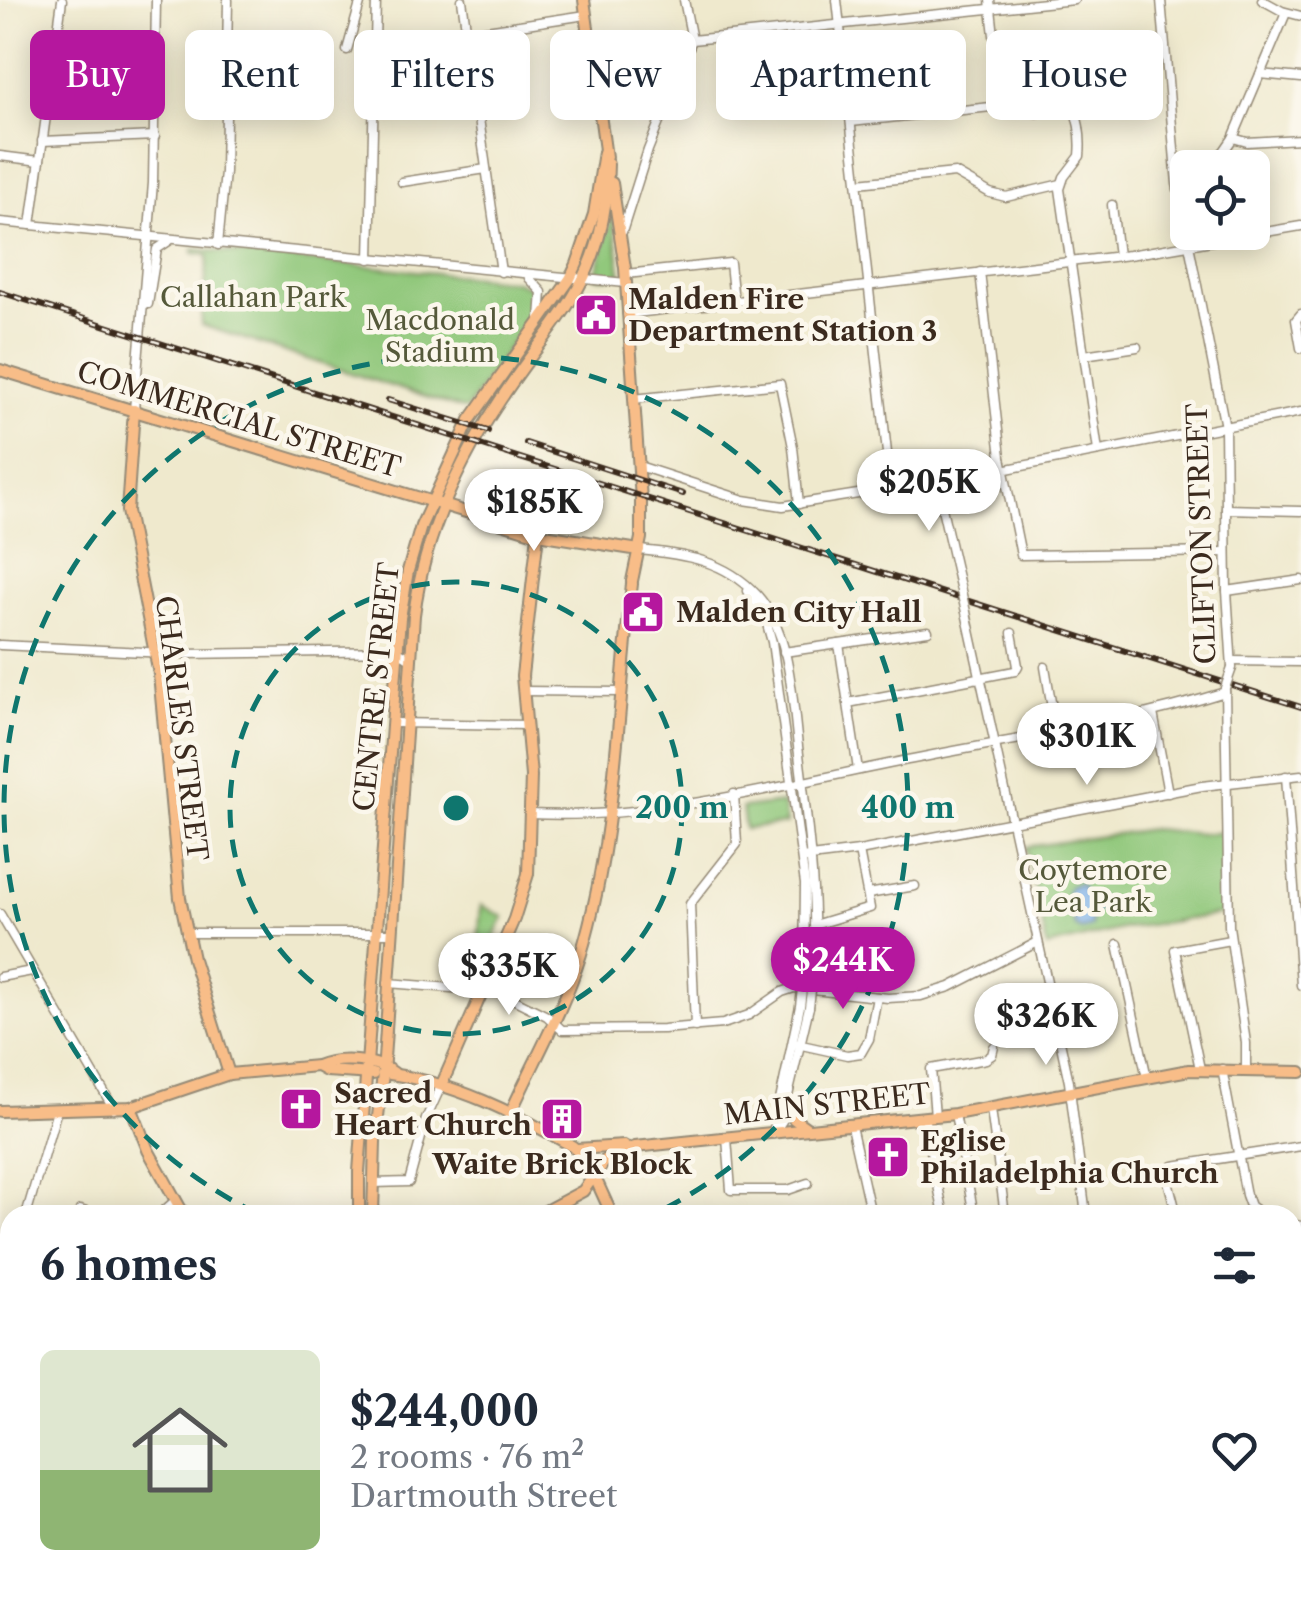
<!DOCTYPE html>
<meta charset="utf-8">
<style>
:root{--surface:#fff;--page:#f2f2f3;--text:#1f2937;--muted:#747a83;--accent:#b5179e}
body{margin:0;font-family:"Libre Caslon Text",serif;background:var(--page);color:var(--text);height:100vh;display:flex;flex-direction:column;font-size:38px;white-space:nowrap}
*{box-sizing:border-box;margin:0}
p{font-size:32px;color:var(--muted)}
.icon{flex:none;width:55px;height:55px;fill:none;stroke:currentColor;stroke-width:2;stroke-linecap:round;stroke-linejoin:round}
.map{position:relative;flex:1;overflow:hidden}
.details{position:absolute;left:0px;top:1205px;width:1302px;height:392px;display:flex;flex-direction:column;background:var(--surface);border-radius:30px 30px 0 0;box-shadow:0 5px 25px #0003}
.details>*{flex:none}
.guide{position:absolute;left:30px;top:30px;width:1242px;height:90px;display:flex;gap:20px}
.fabs{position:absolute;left:1170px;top:150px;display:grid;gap:20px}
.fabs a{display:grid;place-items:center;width:100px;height:100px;border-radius:15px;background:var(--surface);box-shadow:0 5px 25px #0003;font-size:50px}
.price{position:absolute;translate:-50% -85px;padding:0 22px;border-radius:35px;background:#fff;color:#222;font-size:32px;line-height:65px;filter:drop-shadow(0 2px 5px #0008)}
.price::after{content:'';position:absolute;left:50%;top:60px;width:30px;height:22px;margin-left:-15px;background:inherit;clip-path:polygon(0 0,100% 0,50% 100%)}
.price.current{background:var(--accent);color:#fff}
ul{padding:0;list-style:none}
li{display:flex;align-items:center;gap:30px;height:250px;padding:0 40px}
li span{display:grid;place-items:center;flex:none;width:280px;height:200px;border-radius:15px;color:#555}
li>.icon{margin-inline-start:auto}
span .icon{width:120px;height:120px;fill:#fffc;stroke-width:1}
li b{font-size:42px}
h2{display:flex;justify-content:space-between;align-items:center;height:120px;padding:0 40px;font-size:42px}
.chip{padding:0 35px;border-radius:15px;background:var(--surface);box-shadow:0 5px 25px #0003;font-size:35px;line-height:90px}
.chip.current{background:var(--accent);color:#fff}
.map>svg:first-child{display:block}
.green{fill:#91c87b;stroke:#66794c;stroke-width:2.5}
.water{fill:#7ab0e9;stroke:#5a6d84;stroke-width:2.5}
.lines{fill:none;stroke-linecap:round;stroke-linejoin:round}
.minor-casing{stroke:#958a76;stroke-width:11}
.major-casing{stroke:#958a76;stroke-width:14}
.minor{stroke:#fff;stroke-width:8}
.major{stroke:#f8bd88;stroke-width:10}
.rail-casing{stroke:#3b2a1e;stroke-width:6}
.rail{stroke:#fbf7ec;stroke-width:2.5;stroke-dasharray:8;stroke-linecap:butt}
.minor-bridge-casing{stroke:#958a76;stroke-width:11;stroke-linecap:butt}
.minor-bridge{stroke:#fff;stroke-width:8}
.ring{fill:none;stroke:#0f766e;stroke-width:5;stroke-dasharray:18 12}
.labels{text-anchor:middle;stroke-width:9;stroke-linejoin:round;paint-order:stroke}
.park-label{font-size:28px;fill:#55593a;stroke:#fbf7ec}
.poi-label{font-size:28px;font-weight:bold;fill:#3b2a1e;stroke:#fbf7ec;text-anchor:start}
.street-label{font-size:28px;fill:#3b2a1e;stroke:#fbf7ec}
.centre{fill:#0f766e;stroke:#fbf7ec;stroke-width:5}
.ring-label{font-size:30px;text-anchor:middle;font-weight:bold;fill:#0f766e;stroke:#fbf7ec;stroke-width:9;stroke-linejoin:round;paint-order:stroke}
</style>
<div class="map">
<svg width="1301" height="1597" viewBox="0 0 1301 1597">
<rect width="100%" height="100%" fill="#fbf7ec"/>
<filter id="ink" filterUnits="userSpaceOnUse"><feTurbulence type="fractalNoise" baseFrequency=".01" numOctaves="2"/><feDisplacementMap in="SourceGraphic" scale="20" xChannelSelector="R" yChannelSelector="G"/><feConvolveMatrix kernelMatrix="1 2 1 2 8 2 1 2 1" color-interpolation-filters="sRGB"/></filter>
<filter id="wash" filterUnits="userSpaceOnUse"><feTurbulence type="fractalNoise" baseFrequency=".0048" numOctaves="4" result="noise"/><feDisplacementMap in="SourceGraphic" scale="40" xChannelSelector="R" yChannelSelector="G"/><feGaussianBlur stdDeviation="2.25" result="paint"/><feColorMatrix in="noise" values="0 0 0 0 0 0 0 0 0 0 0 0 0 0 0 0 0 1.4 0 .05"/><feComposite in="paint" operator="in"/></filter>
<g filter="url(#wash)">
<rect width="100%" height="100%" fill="#efe9cd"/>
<g class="green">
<polygon points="613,212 621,274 609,278 595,277"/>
<polygon points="193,249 516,281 533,289 537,306 466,410 201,325 208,255 193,253"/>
<polygon points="783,803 786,824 745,829 742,808"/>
<path d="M1151 829C1177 830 1198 837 1223 832V914L1121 929 1047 947 1026 847Z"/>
<polygon points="481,905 504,917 483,963 477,959"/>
<polygon points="1293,1231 1301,1233 1301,1329 1293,1329"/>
<polygon points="631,1588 807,1588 813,1597 581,1597"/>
</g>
<polygon class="water" points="1080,883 1087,896 1099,896 1104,904 1100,910 1091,914 1091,927 1081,930 1075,926 1067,891 1070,886"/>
</g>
<g filter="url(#ink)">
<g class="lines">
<defs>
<g id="minor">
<polyline points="462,0 501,272"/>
<polyline points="837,0 891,489"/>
<path d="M990 0 996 53C1009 62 1027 64 1042 71 1072 83 1083 126 1080 156L1064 177 1060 189 1098 451"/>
<polyline points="1161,0 1177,184 1225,427 1227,591 1232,668"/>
<polyline points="1262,0 1282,11 1301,16"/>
<polyline points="466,33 586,15"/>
<polyline points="692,40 1074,0"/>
<polyline points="347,50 361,0"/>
<polyline points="92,68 156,69"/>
<polyline points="1260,74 1301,78"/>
<polyline points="374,101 410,103 475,94"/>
<polyline points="851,122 991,107 1037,113 1072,105"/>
<polyline points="1233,138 1247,142 1301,139"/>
<polyline points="42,141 155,136"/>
<polyline points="0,156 40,161"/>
<polyline points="1204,168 1224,151 1233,138 1286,13"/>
<polyline points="402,182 486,169"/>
<polyline points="858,183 955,173 990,193 1006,197 1061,184"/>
<polyline points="1112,205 1118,256"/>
<polyline points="0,222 626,283"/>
<polyline points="31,225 62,0"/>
<polyline points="622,232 648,150 692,40 684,0"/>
<polyline points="218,245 225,172 228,0"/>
<polyline points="370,259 376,0"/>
<polyline points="980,272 1001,457 1021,555 1226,552"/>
<polyline points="626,274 730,263 734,302"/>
<polyline points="529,278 542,292 540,318"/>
<polyline points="148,304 157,249 169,241"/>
<polyline points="627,314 1129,255 1301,226"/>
<polyline points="1301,314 1296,320 1301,348"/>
<polyline points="1084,355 1137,347"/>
<polyline points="633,399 780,384 793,447 799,504"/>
<polyline points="134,410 153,183 156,0"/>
<polyline points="639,466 744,500 783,506 971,476 1301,412"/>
<polyline points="936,482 958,578"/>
<polyline points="1226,509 1301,511"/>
<path d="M639 550C683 554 725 560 757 595 793 635 792 704 799 754 808 828 818 900 813 974"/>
<polyline points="748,591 765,617 772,642 805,884 804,973"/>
<polyline points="1227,591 1301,580"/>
<polyline points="966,612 1069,1082 1086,1215"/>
<polyline points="839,644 858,770"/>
<polyline points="0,645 186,654 398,651 411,659"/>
<polyline points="784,652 928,631"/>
<polyline points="1232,661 1301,662"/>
<polyline points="1045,667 1056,731"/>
<polyline points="1225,688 1229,926 1246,1043 1246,1069"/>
<polyline points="523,691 619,692"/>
<polyline points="848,703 1015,671 1018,666 1012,633"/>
<polyline points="1153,713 1168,793"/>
<polyline points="395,723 526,725"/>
<polyline points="1286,776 1301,985"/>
<path d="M530 814C656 821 790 783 913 759 1017 738 1124 724 1225 692"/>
<polyline points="802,858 859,851 1202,786 1301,775"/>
<polyline points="868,894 915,886"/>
<polyline points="0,914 114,1109"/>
<polyline points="814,925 870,908 859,851"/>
<polyline points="186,933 392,933"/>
<polyline points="1118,944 1147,1078"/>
<polyline points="0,977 32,971"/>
<polyline points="388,983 464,989 481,994"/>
<polyline points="485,985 547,1016 562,1030 663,1029 723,1024 749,1015 782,992 794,988 888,998 921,996 950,987 1038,942"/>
<polyline points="695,1027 690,904 737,844 734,794"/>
<polyline points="797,1044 847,1055 861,1053 869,1039 877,997"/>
<polyline points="1200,1069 1175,950 1230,940"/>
<polyline points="1222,1069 1246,1195 1250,1206 1263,1215"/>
<polyline points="991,1109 1005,1215"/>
<polyline points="955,1114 974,1215"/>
<polyline points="935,1116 931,1069 986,1059 992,1055 994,1047"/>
<polyline points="924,1117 944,1215"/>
<polyline points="851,1126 871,1215"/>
<polyline points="773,1133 800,1006"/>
<polyline points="773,1134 782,1121 809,1007"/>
<polyline points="727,1138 731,1190 788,1190 808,1183"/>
<polyline points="373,1183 409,1182 426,1119 442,1084"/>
<polyline points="1174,1204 1167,1177 1173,1166 1301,1146"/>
<polyline points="80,1210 96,1215"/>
<polyline points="26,1215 57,1110"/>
<polyline points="159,1215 175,1201"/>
<polyline points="944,1215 973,1210"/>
<polyline points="1292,1224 1301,1226"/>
<polyline points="0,1293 10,1263"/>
<polyline points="1292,1406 1301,1408"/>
<polyline points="0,1409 10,1418"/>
<polyline points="1292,1455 1301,1451"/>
<polyline points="8,1496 10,1493"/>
<polyline points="0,1550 10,1558"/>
<polyline points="108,1588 118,1597"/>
<polyline points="218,1588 227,1597"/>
<polyline points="1090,1588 1093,1597"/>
<polyline points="1170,1588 1173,1597"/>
<polyline points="1253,1588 1256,1597"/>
<polyline points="824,1594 841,1588"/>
<polyline points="13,1597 23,1588"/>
<polyline points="273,1597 288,1588"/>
<polyline points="1057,1597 1084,1588"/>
</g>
<g id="major">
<polyline points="584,0 606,157"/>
<polyline points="612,183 625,268 641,500 641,538 632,581"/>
<polyline points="0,370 538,534 639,550"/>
<polyline points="134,410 127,511 159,674 180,898 193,959 229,1074"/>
<polyline points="317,1066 326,1071 373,1074"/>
<path d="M390 1074C455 1083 515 1113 572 1146L587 1160 612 1215"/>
<polyline points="442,1084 514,919 528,874 531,776 522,676 538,534"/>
<polyline points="786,1104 794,1119 808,1129"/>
<polyline points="131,1107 148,1150 184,1215"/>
<path d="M0 1111 131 1107 229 1074 317 1066C338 1057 376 1059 394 1073"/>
<path d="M510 1114C534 1061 564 1009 581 954 617 835 617 707 632 584"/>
<polyline points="576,1149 624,1146"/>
<polyline points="359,1215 359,1172 400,618 408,571 421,526 470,420 570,279 577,264 594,214 604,152"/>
<path d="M373 1215 375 1142 383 1074 414 615C424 537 456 467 499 402 558 311 606 284 608 164"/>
<polyline points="538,1215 583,1191 608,1157 635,1147 955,1114 1189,1070 1301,1072"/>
<polyline points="415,1588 421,1597"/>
<polyline points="485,1588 488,1597"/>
<polyline points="819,1588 826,1597"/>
<polyline points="78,1597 82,1588"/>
<polyline points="461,1597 462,1588"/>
</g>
</defs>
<use href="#minor" class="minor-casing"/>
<use href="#major" class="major-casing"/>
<use href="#minor" class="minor"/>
<use href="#major" class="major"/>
<defs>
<g id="rail">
<polyline points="0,292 1301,707"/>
<polyline points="388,400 488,431"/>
<polyline points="526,443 683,494"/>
</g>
</defs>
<use href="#rail" class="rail-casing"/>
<use href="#rail" class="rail"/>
<defs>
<g id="minor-bridge">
<polyline points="958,578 966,612"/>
<polyline points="1225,688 1232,668"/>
<polyline points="800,1006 804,973"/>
<polyline points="809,1007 813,974"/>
</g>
</defs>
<use href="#minor-bridge" class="minor-bridge-casing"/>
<use href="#minor-bridge" class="minor-bridge"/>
</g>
</g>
<g class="ring">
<circle cx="456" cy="808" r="226"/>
<path d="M258 1214A452 452 0 1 1 654 1214"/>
</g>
<defs>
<symbol id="civic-square" viewBox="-11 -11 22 22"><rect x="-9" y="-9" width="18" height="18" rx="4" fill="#b5179e" stroke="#fbf7ec"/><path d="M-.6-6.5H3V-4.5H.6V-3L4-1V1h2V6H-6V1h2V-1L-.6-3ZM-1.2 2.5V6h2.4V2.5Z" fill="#fff"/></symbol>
<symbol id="church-square" viewBox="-11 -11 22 22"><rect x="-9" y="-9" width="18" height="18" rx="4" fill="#b5179e" stroke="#fbf7ec"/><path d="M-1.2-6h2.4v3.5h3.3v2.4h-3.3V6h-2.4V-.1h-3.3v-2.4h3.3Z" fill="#fff"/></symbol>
<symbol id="building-square" viewBox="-11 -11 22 22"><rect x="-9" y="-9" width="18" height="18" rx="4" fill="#b5179e" stroke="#fbf7ec"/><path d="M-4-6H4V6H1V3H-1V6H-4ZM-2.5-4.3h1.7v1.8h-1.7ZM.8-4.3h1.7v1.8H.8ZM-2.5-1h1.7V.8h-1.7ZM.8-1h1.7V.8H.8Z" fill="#fff"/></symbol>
</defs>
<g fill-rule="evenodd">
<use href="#civic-square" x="571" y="290" width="50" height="50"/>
<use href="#civic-square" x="618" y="587" width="50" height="50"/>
<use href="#church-square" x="276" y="1084" width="50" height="50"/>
<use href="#building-square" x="537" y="1094" width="50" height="50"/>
<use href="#church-square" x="863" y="1132" width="50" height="50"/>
</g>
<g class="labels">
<g class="park-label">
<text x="253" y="307">Callahan Park</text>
<text x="440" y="330">Macdonald<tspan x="440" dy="32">Stadium</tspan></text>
<text x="1093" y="880">Coytemore<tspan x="1093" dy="32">Lea Park</tspan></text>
</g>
<g class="poi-label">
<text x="628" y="309">Malden Fire<tspan x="628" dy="32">Department Station 3</tspan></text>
<text x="676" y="622">Malden City Hall</text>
<text x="334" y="1103">Sacred<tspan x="334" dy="32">Heart Church</tspan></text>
<text x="920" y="1151">Eglise<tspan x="920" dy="32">Philadelphia Church</tspan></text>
<text x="562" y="1174" text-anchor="middle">Waite Brick Block</text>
</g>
<g class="street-label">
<text transform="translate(239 419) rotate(17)" y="10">COMMERCIAL STREET</text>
<text transform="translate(1201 534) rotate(-92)" y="10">CLIFTON STREET</text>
<text transform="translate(376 687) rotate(-84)" y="10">CENTRE STREET</text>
<text transform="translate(182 728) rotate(83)" y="10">CHARLES STREET</text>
<text transform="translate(827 1104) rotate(-6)" y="10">MAIN STREET</text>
</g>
</g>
<circle cx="456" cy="808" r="15" class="centre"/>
<g class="ring-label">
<text x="682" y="818">200 m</text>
<text x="908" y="818">400 m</text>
</g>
</svg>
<div class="fabs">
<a><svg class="icon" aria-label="locate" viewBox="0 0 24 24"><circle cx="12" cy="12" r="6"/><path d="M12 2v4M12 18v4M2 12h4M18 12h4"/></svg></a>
</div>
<b class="price" style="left:929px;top:534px">$205K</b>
<b class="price" style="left:534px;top:554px">$185K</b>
<b class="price" style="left:1087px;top:788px">$301K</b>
<b class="price current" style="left:843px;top:1012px">$244K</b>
<b class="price" style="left:509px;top:1018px">$335K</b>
<b class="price" style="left:1046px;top:1068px">$326K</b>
<div class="guide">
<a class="chip current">Buy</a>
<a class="chip">Rent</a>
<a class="chip">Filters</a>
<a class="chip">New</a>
<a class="chip">Apartment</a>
<a class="chip">House</a>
</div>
<section class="details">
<h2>6 homes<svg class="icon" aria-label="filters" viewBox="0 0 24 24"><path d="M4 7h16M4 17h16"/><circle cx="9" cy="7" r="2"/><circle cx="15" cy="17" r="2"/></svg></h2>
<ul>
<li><span style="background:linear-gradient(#dfe7d0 60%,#8fb573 0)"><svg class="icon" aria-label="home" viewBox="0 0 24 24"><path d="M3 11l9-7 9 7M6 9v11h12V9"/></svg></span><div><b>$244,000</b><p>2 rooms · 76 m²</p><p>Dartmouth Street</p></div><svg class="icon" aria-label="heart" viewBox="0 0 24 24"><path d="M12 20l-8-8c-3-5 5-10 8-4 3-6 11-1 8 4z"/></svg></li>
</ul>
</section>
</div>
